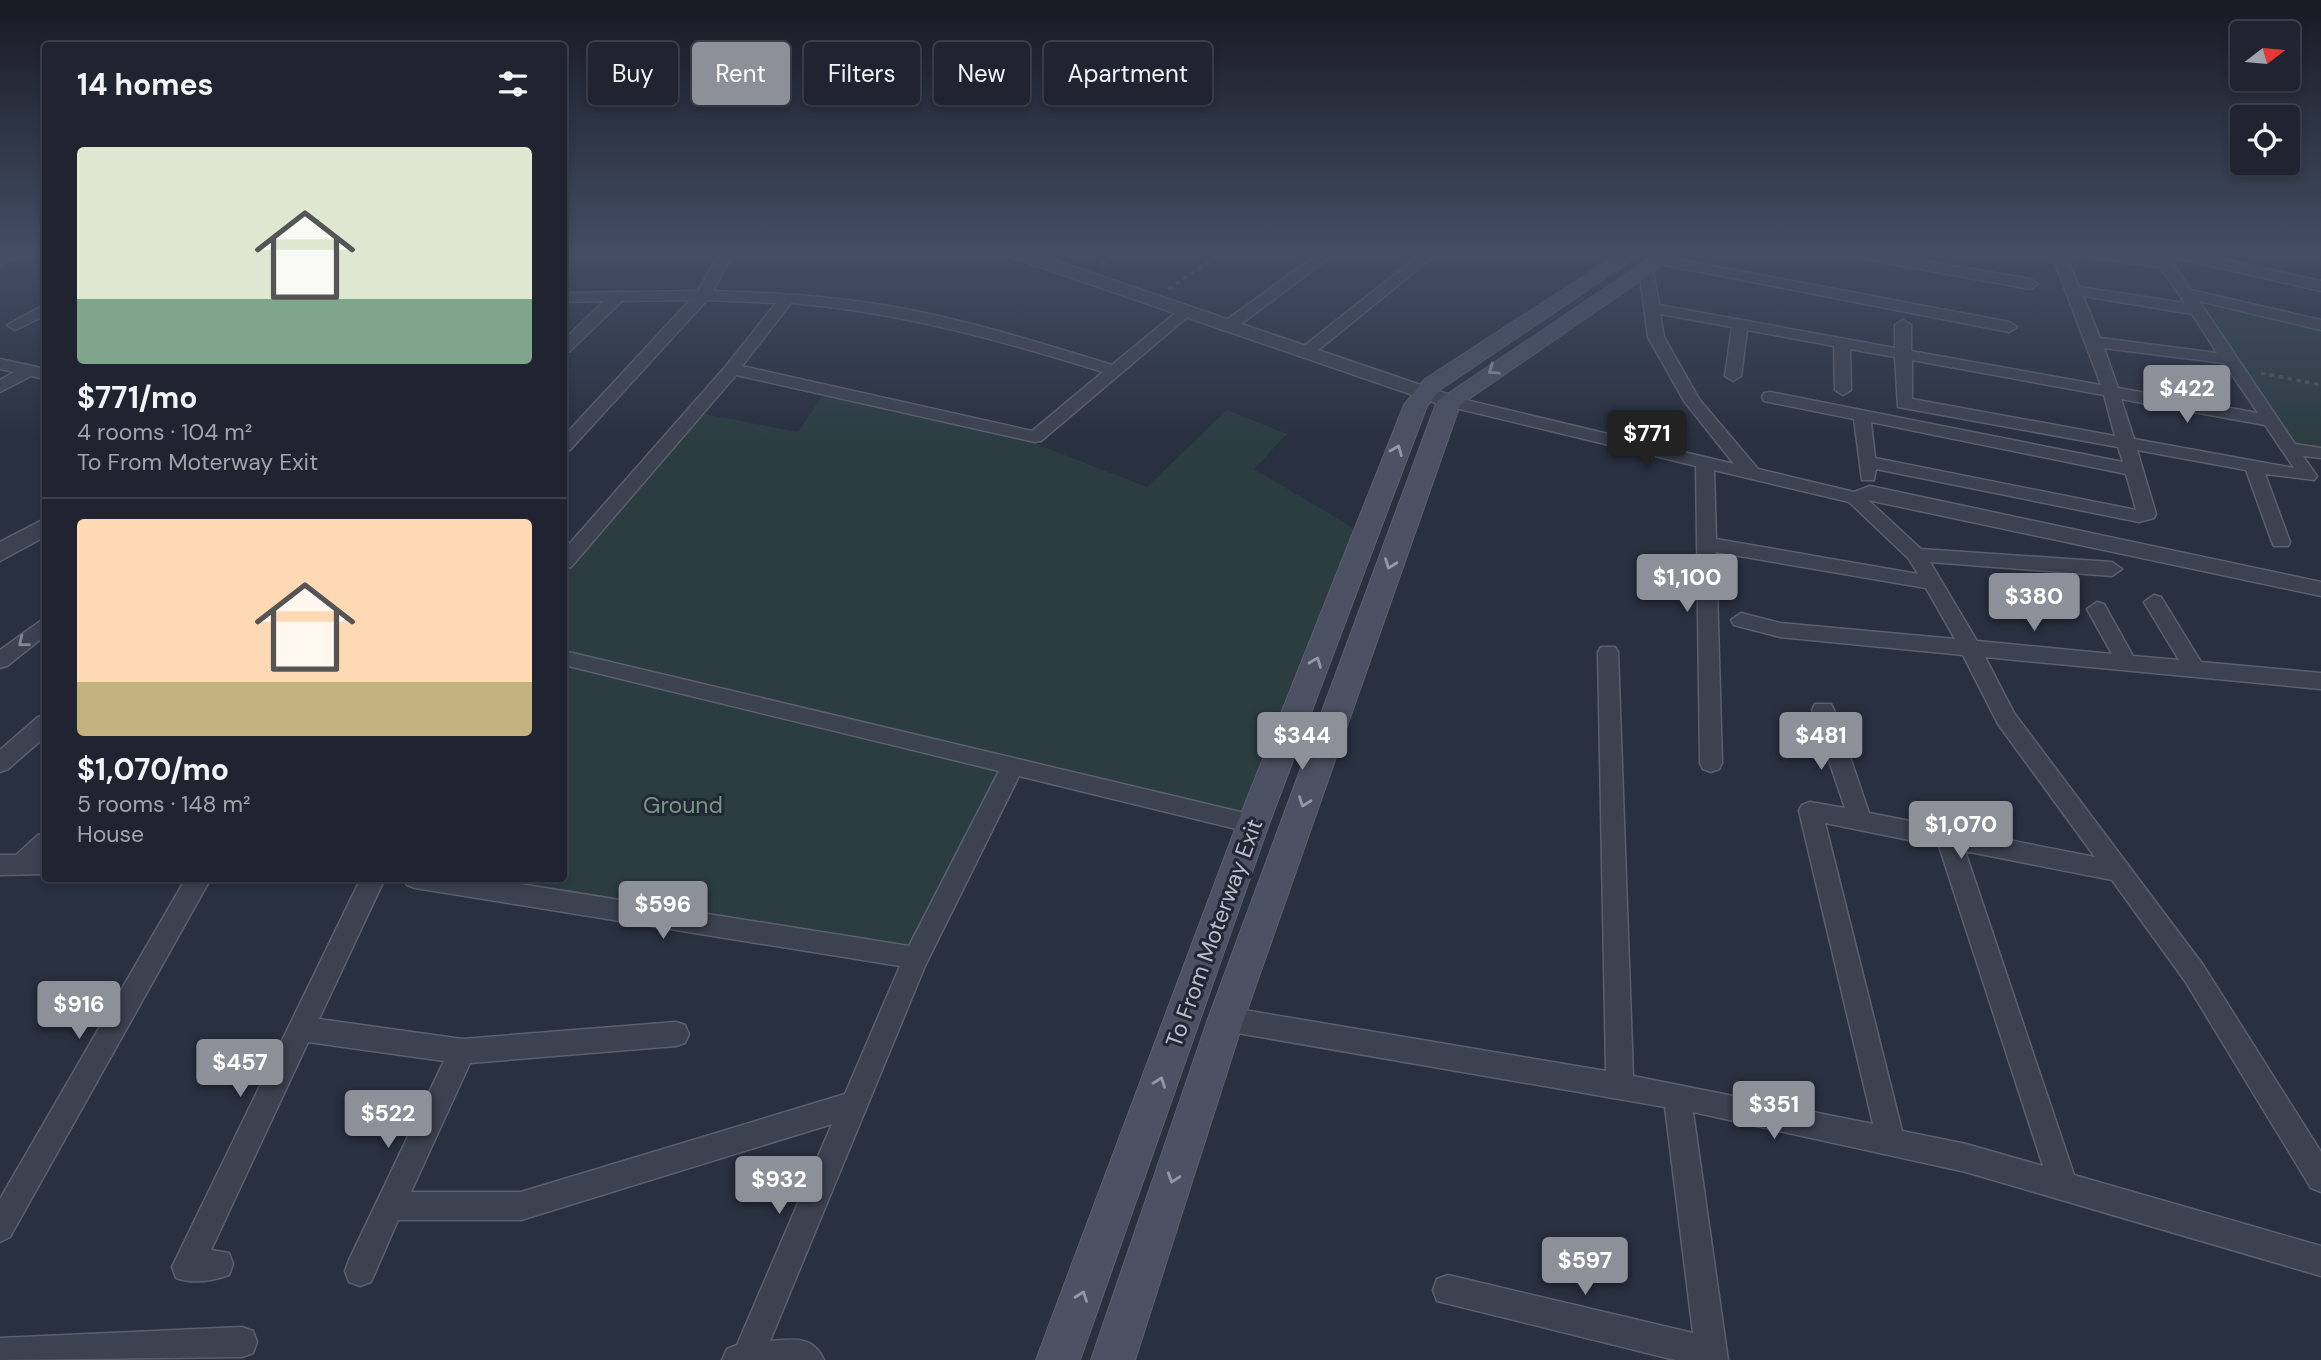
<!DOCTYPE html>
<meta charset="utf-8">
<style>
:root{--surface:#1f2430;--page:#272c38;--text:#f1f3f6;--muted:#a1a4ab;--line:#3c414c;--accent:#8c9099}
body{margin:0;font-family:"DM Sans",sans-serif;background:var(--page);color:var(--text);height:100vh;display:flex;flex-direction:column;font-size:26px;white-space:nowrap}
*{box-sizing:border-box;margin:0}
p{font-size:23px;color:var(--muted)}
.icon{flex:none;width:38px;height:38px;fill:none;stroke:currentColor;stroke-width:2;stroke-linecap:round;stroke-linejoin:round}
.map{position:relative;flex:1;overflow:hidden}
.drawer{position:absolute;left:42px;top:42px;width:525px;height:840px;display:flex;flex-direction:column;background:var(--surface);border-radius:7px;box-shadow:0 4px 10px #0003,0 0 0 2px var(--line)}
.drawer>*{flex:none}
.top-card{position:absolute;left:588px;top:42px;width:665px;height:63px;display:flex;gap:14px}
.needle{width:46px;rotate:74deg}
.controls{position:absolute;left:2230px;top:21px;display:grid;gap:14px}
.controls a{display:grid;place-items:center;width:70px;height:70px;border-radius:7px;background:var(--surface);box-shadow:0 4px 10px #0003,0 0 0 2px var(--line);font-size:35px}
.price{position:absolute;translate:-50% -60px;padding:0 16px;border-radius:7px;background:var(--accent);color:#fff;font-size:23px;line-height:46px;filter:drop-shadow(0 2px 4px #0008)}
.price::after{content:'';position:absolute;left:50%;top:42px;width:21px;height:16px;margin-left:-10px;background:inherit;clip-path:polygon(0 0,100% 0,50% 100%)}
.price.on{background:#222;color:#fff}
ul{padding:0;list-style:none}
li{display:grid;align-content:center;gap:14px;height:371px;padding:0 35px}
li+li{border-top:2px solid var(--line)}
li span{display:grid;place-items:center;height:217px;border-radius:7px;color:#555}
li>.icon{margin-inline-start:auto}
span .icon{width:126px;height:126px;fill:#fffc;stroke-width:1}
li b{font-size:30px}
h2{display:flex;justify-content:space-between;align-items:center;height:84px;padding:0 35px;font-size:30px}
.chip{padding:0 24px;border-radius:7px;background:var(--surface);box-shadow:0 4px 10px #0003,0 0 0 2px var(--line);font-size:24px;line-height:63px}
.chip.on{background:var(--accent);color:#fff}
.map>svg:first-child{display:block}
.green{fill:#2c3d42}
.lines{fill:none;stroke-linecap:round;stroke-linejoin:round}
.minor-casing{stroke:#5b606e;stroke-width:3}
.tertiary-casing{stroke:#5b606e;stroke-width:3}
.secondary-casing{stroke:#5b606e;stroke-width:2}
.path{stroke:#4a585e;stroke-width:3.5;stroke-dasharray:4.5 4.5;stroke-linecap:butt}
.minor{fill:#3d4250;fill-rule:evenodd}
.tertiary{fill:#3d4250;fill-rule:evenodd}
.secondary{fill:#4c5163;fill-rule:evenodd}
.oneway{stroke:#9498a7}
.oneway2{stroke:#828694}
.labels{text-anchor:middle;stroke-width:6;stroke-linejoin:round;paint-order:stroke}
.park-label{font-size:23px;fill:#749982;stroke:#222736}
.street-label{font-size:23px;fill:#babecb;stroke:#222736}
</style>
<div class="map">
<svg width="2321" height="1360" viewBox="0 0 2321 1360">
<rect width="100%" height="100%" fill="#293040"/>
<g class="green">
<polygon points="2187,294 2321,324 2321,453 2289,448"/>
<polygon points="826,390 1035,437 1031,442 1147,487 1227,410 1287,434 1254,469 1365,535 1253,824 1013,766 918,958 415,879 564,878 564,562 694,412 798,432"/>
</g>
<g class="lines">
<defs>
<g id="minor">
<polygon points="8,252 25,252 0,266 0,256"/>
<path d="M720 252H734L713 291C774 293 834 296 894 307 968 320 1040 343 1112 365L1179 310H1189L1192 313 1041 441 1035 442 736 375 571 567 564 568V550L726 366 776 303 707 300 570 450 564 451V436L690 300 622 301 570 351 564 353V340L604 301 564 302V293L698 291ZM791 303C899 312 1000 340 1103 372L1032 431 742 366Z"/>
<polygon points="1321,252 1337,252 1233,330 1221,330 1221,324"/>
<polygon points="1423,252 1439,252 1311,356 1299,356 1299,350"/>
<polygon points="1841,252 1871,252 2030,279 2038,284 2030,289 1848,256"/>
<path d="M2051 252H2065L2079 287 2185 303 2160 267 2080 256 2073 252H2111L2154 257 2151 252H2189L2321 281V291L2168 256 2191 290 2321 320V330L2199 301 2295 444 2321 448V458L2303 456 2317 476 2314 480 2265 474 2290 542 2288 546H2274L2272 542 2246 470 2137 450 2156 514 2154 518 2139 522 1876 469 1874 480H1862L1854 419 1764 401 1762 397 1764 393 1770 392 2123 462 2118 447 1898 407 1895 357 1850 349 1851 390 1843 395 1835 390 1834 346 1747 330 1741 376 1733 381 1725 376 1732 327 1660 314 1664 337 1699 399 1758 469 1854 492 1870 486 2321 582V596L1868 500 1921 549 2112 562 2122 569 2112 576 1930 562 1977 641 2112 654 2087 609 2097 602 2104 604 2133 656 2179 660 2144 602 2154 595 2161 597 2201 662 2321 673V689L1985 657 2014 713 2203 965 2321 1152V1192L2311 1188 2185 981 2112 880 1965 851 2074 1175 2321 1246V1276L1966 1172 1693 1112 1728 1360H1675L1437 1301 1433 1290 1437 1279 1448 1275 1693 1333 1665 1107 1226 1031 1217 1027 1213 1019 1217 1011 1226 1007 1606 1071 1598 652 1601 647H1615L1618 652 1633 1076 1873 1124 1799 811 1802 805 1810 802 1845 808 1812 710 1815 704H1831L1834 710 1869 813 2095 857 1998 724 1963 655 1780 637 1734 625 1731 620 1741 613 1780 623 1955 639 1926 588 1716 552 1722 763 1719 769 1711 772 1703 769 1700 763 1696 466 1443 405 1441 401 1449 396 1734 464 1684 401 1648 337 1639 270 1646 266 1653 270 1659 305 1895 348V325L1903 320 1911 325V351L2101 385ZM2083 296 2192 314 2217 353 2100 338ZM2104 348 2224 363 2258 413 2118 388ZM1912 360 2104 395 2115 436 1912 399ZM2121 399 2265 425 2294 468 2134 439ZM1871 422 2126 474 2136 510 1875 458ZM1714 470 1849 502 1909 559 1918 574 1716 539ZM1825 823 1939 846 2043 1166 1966 1144 1902 1131Z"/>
<polygon points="1660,256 2009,322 2017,327 2009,332 1655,263 1655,257"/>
<polygon points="46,304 46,315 15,330 7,325"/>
<polygon points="0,359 46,369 46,379 31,376 0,392 0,380 14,372 0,369"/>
<polygon points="46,617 46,635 7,666 0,668 0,650"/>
<path d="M564 651 1253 815 1261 817 1265 824 1261 831 1253 833 1019 776 925 966 770 1341C793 1339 813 1335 824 1360H722L727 1349 737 1345 832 1124 521 1220H398L371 1282 360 1286 349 1282 345 1271 349 1260 444 1061 308 1042 211 1250 229 1253 233 1264 229 1275C212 1281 193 1284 176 1278L172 1267 361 878H385L319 1019 462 1039 676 1022 685 1025 689 1034 685 1043 676 1046 470 1063 411 1192H521L845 1094 900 966 415 888 407 885 403 878H482L909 946 999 771 564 665Z"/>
<polygon points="46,715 46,736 8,769 0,772 0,750 38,717"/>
<polygon points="46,833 46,874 0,875 0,855 16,855 38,835"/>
<polygon points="186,878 211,878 10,1237 0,1242 0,1199"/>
<polygon points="242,1327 253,1331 257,1342 253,1353 242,1357 0,1360 0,1338"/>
</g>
<g id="tertiary">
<polygon points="1005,252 1030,252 1456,397 1459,401 1456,405 1442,405 1008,256"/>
<polygon points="46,518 46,536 0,561 0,542"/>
</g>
<g id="secondary">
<polygon points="1621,252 1644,252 1441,389 1427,406 1269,824 1080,1360 1036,1360 1237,824 1404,405 1425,379"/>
<polygon points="1659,252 1682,252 1460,405 1244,1019 1135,1360 1091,1360 1208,1019 1437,401"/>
</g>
</defs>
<use href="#minor" class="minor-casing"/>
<use href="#tertiary" class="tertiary-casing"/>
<use href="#secondary" class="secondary-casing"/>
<g class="path">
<polyline points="1101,265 1121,252"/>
<polyline points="1168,289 1224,252"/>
<polyline points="2261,373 2321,385"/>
</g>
<use href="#minor" class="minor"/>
<use href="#tertiary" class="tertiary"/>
<use href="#secondary" class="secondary"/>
</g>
<defs><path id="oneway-chevron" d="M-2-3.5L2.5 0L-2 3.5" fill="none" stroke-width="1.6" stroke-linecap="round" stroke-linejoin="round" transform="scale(1.75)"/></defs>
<g class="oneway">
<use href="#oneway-chevron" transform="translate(1493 370) rotate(146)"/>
<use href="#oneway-chevron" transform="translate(1397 450) rotate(-68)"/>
<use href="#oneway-chevron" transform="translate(1390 564) rotate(110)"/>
<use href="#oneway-chevron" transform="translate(1316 662) rotate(-69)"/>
<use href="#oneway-chevron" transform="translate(1304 802) rotate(110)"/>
<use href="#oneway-chevron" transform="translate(1160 1082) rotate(-70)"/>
<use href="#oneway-chevron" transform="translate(1173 1178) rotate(108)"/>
<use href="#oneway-chevron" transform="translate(1082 1296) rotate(-70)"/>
</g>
<use class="oneway2" href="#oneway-chevron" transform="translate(23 642) rotate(141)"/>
<linearGradient id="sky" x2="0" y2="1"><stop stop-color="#171a23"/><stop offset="0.57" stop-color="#434e64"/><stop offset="1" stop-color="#434e64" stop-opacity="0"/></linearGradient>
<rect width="2321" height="442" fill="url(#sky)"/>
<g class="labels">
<g class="park-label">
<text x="683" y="813">Ground</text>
</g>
<g class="street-label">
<text transform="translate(1214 933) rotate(-70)" y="8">To From Moterway Exit</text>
</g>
</g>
</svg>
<div class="controls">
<a><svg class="needle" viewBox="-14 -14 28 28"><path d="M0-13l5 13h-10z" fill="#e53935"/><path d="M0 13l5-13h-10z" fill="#a1a4ab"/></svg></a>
<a><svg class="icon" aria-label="locate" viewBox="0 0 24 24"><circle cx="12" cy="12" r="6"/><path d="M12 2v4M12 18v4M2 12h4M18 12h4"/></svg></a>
</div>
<b class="price" style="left:2187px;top:425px">$422</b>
<b class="price on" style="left:1647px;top:470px">$771</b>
<b class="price" style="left:1687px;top:614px">$1,100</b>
<b class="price" style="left:2034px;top:633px">$380</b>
<b class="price" style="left:1302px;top:772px">$344</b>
<b class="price" style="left:1821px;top:772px">$481</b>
<b class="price" style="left:1961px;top:861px">$1,070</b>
<b class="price" style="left:663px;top:941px">$596</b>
<b class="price" style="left:79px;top:1041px">$916</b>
<b class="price" style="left:240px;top:1099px">$457</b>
<b class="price" style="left:1774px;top:1141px">$351</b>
<b class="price" style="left:388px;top:1150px">$522</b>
<b class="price" style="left:779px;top:1216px">$932</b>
<b class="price" style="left:1585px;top:1297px">$597</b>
<div class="top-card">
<a class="chip">Buy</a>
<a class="chip on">Rent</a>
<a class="chip">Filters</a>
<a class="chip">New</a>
<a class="chip">Apartment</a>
</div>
<section class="drawer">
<h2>14 homes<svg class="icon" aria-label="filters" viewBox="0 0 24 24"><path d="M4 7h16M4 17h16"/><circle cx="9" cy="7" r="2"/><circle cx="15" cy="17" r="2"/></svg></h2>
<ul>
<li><span style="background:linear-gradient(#dfe7d0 70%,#7fa58c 0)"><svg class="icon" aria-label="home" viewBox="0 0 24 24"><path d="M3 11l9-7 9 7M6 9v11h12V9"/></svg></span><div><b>$771/mo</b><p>4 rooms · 104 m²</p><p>To From Moterway Exit</p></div></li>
<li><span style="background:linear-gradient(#ffd9b3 75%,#c2b280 0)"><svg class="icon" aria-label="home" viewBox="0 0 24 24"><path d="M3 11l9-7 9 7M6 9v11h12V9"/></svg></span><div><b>$1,070/mo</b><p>5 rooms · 148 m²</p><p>House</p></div></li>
</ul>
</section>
</div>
